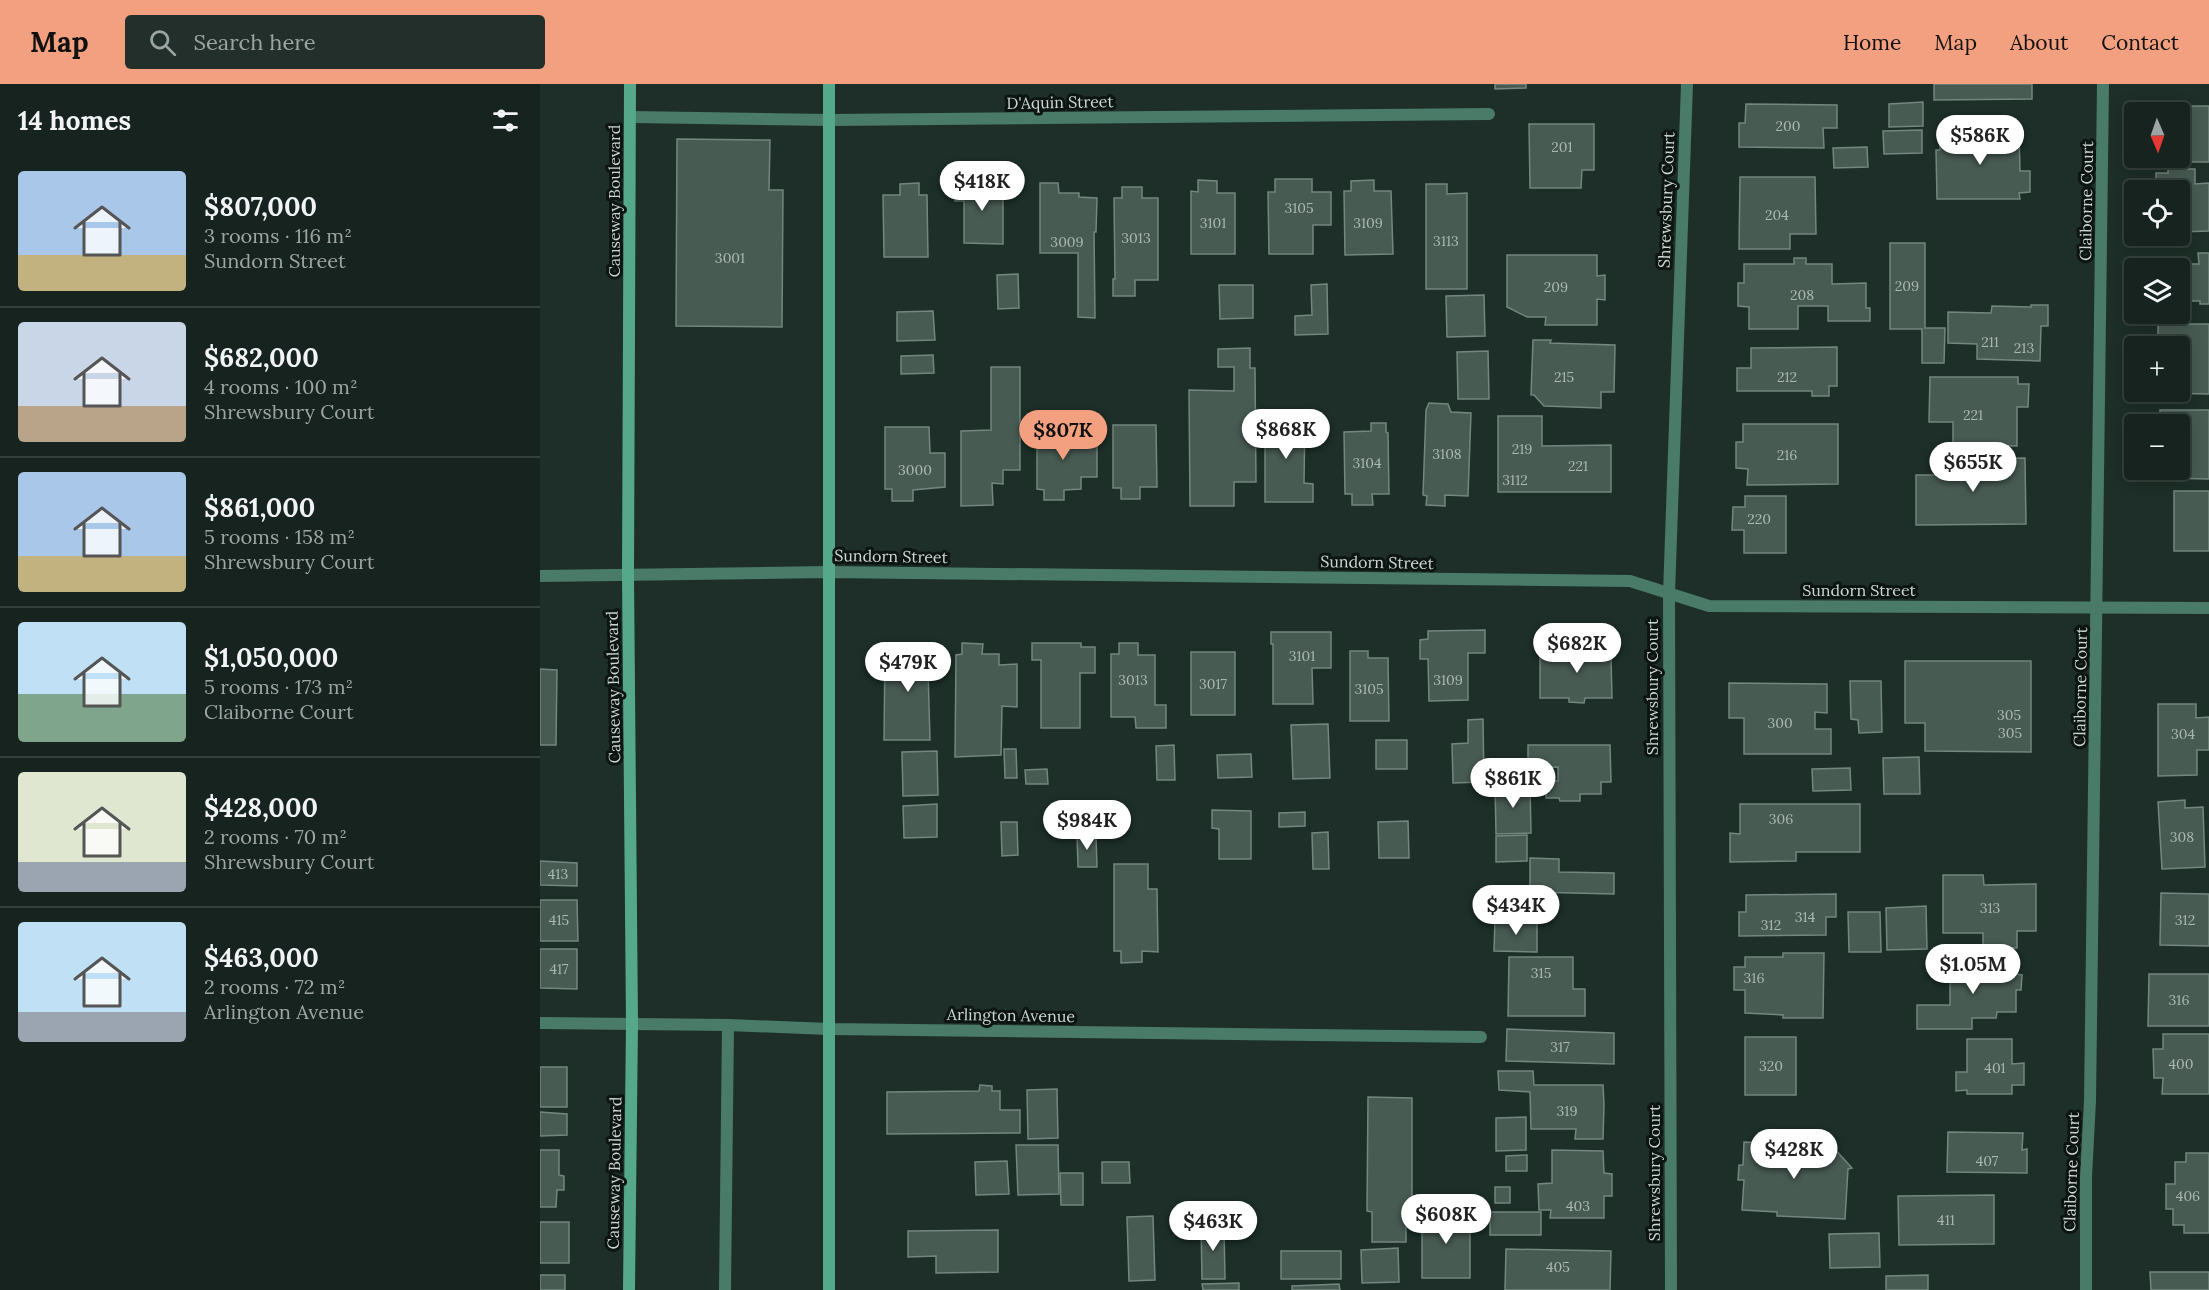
<!DOCTYPE html>
<meta charset="utf-8">
<style>
:root{--surface:#16231e;--page:#232f2b;--text:#f1f3f6;--muted:#9ea4a4;--line:#35403c;--accent:#f2a07f}
body{margin:0;font-family:Lora,serif;background:var(--page);color:var(--text);height:100vh;display:flex;flex-direction:column;font-size:22px;white-space:nowrap}
*{box-sizing:border-box;margin:0}
p{font-size:20px;color:var(--muted)}
.icon{flex:none;width:33px;height:33px;fill:none;stroke:currentColor;stroke-width:2;stroke-linecap:round;stroke-linejoin:round}
.map{position:relative;flex:1;overflow:hidden}
.side{display:flex;flex-direction:column;background:var(--surface);width:540px}
.side>*{flex:none}
.needle{width:39px;rotate:178deg}
.tools{position:absolute;left:1584px;top:18px;display:grid;gap:12px}
.tools a{display:grid;place-items:center;width:66px;height:66px;border-radius:6px;background:var(--surface);box-shadow:0 3px 15px #0003,0 0 0 2px var(--line);font-size:30px}
.price{position:absolute;translate:-50% -51px;padding:0 14px;border-radius:21px;background:#fff;color:#222;font-size:20px;line-height:39px;filter:drop-shadow(0 2px 3px #0008)}
.price::after{content:'';position:absolute;left:50%;top:36px;width:18px;height:14px;margin-left:-9px;background:inherit;clip-path:polygon(0 0,100% 0,50% 100%)}
.price.selected{background:var(--accent);color:#111}
ul{padding:0;list-style:none}
li{display:flex;align-items:center;gap:18px;height:150px;padding:0 18px}
li+li{border-top:2px solid var(--line)}
li span{display:grid;place-items:center;flex:none;width:168px;height:120px;border-radius:6px;color:#555}
li>.icon{margin-inline-start:auto}
span .icon{width:72px;height:72px;fill:#fffc;stroke-width:1}
li b{font-size:26px}
h2{display:flex;justify-content:space-between;align-items:center;height:72px;padding:0 18px;font-size:26px}
header{display:flex;align-items:center;gap:36px;box-sizing:border-box;height:84px;padding:0 30px;background:var(--accent);color:#111}
header strong{font-size:28px}
nav{display:flex;gap:33px;margin-inline-start:auto;font-size:21px}
.search{width:420px;height:54px;background:var(--page);display:flex;align-items:center;gap:15px;box-sizing:border-box;padding:0 21px;border-radius:6px;color:var(--muted);font-size:22px}
main{display:flex;flex:1;min-height:0}
.map>svg:first-child{display:block}
.building{fill:#485b53;stroke:#72877e;stroke-width:1.5}
.lines{fill:none;stroke-linecap:round;stroke-linejoin:round}
.lane{stroke:#4a7b68;stroke-width:12}
.street{stroke:#4a7b68;stroke-width:12}
.secondary{stroke:#56a88a;stroke-width:12}
.labels{text-anchor:middle;stroke-width:6;stroke-linejoin:round;paint-order:stroke}
.number-label{font-size:14px;fill:#abb8b2}
.street-label{font-size:16px;fill:#ccd7d2;stroke:#0d1512}
</style>
<header>
<strong>Map</strong>
<div class="search"><svg class="icon" aria-label="search" viewBox="0 0 24 24"><circle cx="10" cy="10" r="6"/><path d="M15 15l6 6"/></svg>Search here</div>
<nav><a>Home</a><a>Map</a><a>About</a><a>Contact</a></nav>
</header>
<main>
<section class="side">
<h2>14 homes<svg class="icon" aria-label="filters" viewBox="0 0 24 24"><path d="M4 7h16M4 17h16"/><circle cx="9" cy="7" r="2"/><circle cx="15" cy="17" r="2"/></svg></h2>
<ul>
<li><span style="background:linear-gradient(#a9c7e8 70%,#c2b280 0)"><svg class="icon" aria-label="home" viewBox="0 0 24 24"><path d="M3 11l9-7 9 7M6 9v11h12V9"/></svg></span><div><b>$807,000</b><p>3 rooms · 116 m²</p><p>Sundorn Street</p></div></li>
<li><span style="background:linear-gradient(#c9d6e8 70%,#b9a48a 0)"><svg class="icon" aria-label="home" viewBox="0 0 24 24"><path d="M3 11l9-7 9 7M6 9v11h12V9"/></svg></span><div><b>$682,000</b><p>4 rooms · 100 m²</p><p>Shrewsbury Court</p></div></li>
<li><span style="background:linear-gradient(#a9c7e8 70%,#c2b280 0)"><svg class="icon" aria-label="home" viewBox="0 0 24 24"><path d="M3 11l9-7 9 7M6 9v11h12V9"/></svg></span><div><b>$861,000</b><p>5 rooms · 158 m²</p><p>Shrewsbury Court</p></div></li>
<li><span style="background:linear-gradient(#bfe0f5 60%,#7fa58c 0)"><svg class="icon" aria-label="home" viewBox="0 0 24 24"><path d="M3 11l9-7 9 7M6 9v11h12V9"/></svg></span><div><b>$1,050,000</b><p>5 rooms · 173 m²</p><p>Claiborne Court</p></div></li>
<li><span style="background:linear-gradient(#dfe7d0 75%,#9aa5b1 0)"><svg class="icon" aria-label="home" viewBox="0 0 24 24"><path d="M3 11l9-7 9 7M6 9v11h12V9"/></svg></span><div><b>$428,000</b><p>2 rooms · 70 m²</p><p>Shrewsbury Court</p></div></li>
<li><span style="background:linear-gradient(#bfe0f5 75%,#9aa5b1 0)"><svg class="icon" aria-label="home" viewBox="0 0 24 24"><path d="M3 11l9-7 9 7M6 9v11h12V9"/></svg></span><div><b>$463,000</b><p>2 rooms · 72 m²</p><p>Arlington Avenue</p></div></li>
</ul>
</section>
<div class="map">
<svg width="1669" height="1206" viewBox="0 0 1669 1206">
<rect width="100%" height="100%" fill="#1d2f28"/>
<g class="building">
<polygon points="955,0 986,0 986,4 955,5"/>
<polygon points="1394,0 1492,0 1492,15 1394,16"/>
<polygon points="1383,18 1383,42 1349,43 1349,20"/>
<polygon points="1206,20 1297,21 1297,44 1283,44 1284,64 1199,63 1199,39 1205,39"/>
<polygon points="1625,22 1669,22 1669,78 1625,78 1625,74 1640,74 1640,28 1625,28"/>
<polygon points="989,40 1054,40 1054,86 1042,86 1041,104 990,104"/>
<polygon points="1382,46 1382,69 1344,70 1343,47"/>
<polygon points="1400,48 1479,48 1480,87 1490,87 1490,108 1479,109 1480,115 1397,115 1396,66 1400,66"/>
<polygon points="137,55 230,56 229,106 243,106 242,243 136,242"/>
<polygon points="1327,63 1328,83 1294,84 1293,64"/>
<polygon points="1628,85 1655,85 1655,100 1669,99 1669,147 1640,148 1640,106 1616,106 1616,89 1628,89"/>
<polygon points="1200,93 1275,93 1276,150 1250,150 1250,165 1199,165"/>
<polygon points="735,95 772,95 772,108 791,108 791,141 773,141 773,170 729,170 728,108 735,108"/>
<polygon points="658,96 677,97 677,109 695,109 695,170 651,170 651,107 658,108"/>
<polygon points="834,96 834,107 851,107 853,170 805,171 804,107 811,107 811,97"/>
<polygon points="379,99 379,111 387,111 388,173 344,173 343,111 360,111 360,100"/>
<polygon points="415,99 463,99 463,160 424,159 424,117 415,117"/>
<polygon points="500,99 518,99 519,109 539,109 539,113 557,114 556,148 554,148 555,234 538,233 538,169 500,169"/>
<polygon points="886,100 907,100 907,110 927,109 927,205 886,205"/>
<polygon points="582,103 602,103 602,114 618,114 618,196 595,196 595,212 573,212 573,195 575,195 574,114 582,114"/>
<polygon points="1350,159 1385,159 1385,244 1405,244 1404,279 1382,279 1382,245 1350,245"/>
<polygon points="1658,169 1669,169 1669,220 1660,220 1660,217 1640,217 1639,180 1659,180"/>
<polygon points="967,171 1057,171 1057,192 1065,191 1065,216 1057,215 1057,241 1005,241 1006,233 987,233 967,223"/>
<polygon points="1254,174 1266,174 1266,180 1292,180 1292,200 1326,199 1326,224 1330,224 1330,237 1288,237 1288,222 1258,222 1258,245 1209,245 1209,223 1198,222 1198,199 1204,199 1204,180 1254,180"/>
<polygon points="478,190 479,224 458,225 457,191"/>
<polygon points="787,200 788,250 755,251 755,232 772,231 771,201"/>
<polygon points="679,201 713,201 713,234 680,235"/>
<polygon points="944,211 945,252 907,253 906,212"/>
<polygon points="1491,221 1508,221 1508,242 1501,242 1500,277 1437,275 1437,260 1408,259 1408,228 1451,229 1452,222 1491,223"/>
<polygon points="393,227 395,256 357,257 357,228"/>
<polygon points="1618,240 1669,240 1669,310 1617,309 1640,308 1640,262 1618,262"/>
<polygon points="993,256 1011,256 1010,259 1075,261 1074,308 1061,308 1061,324 1004,322 994,311 991,311"/>
<polygon points="1297,263 1297,302 1289,302 1289,312 1272,312 1272,307 1197,307 1197,284 1211,284 1211,264"/>
<polygon points="710,264 710,284 715,284 716,398 694,398 694,422 650,422 649,306 694,307 694,283 678,283 678,265"/>
<polygon points="948,267 949,315 918,315 917,268"/>
<polygon points="393,271 394,289 361,290 361,272"/>
<polygon points="451,283 480,283 480,386 463,386 463,400 452,399 453,421 421,422 421,347 451,346"/>
<polygon points="1390,293 1478,293 1478,300 1489,300 1488,323 1477,323 1477,362 1413,361 1413,338 1389,338"/>
<polygon points="889,319 908,320 911,328 931,329 928,412 905,411 905,422 886,421 887,412 883,411 886,326"/>
<polygon points="1620,326 1669,326 1669,395 1620,394 1620,386 1640,386 1640,340 1620,340"/>
<polygon points="725,332 765,332 764,399 773,400 773,418 725,418"/>
<polygon points="958,332 1002,332 1002,362 1071,361 1071,408 958,408"/>
<polygon points="831,339 846,339 846,348 848,349 849,410 832,410 833,421 812,421 812,410 805,410 804,348 831,347"/>
<polygon points="1203,340 1298,340 1298,400 1207,401 1208,385 1196,384 1196,358 1203,358"/>
<polygon points="573,341 616,341 617,403 600,403 600,415 581,415 581,404 573,404"/>
<polygon points="345,343 389,343 390,369 405,369 405,403 373,406 373,417 352,417 352,405 345,405"/>
<polygon points="497,343 540,343 541,362 557,362 557,393 541,393 541,405 524,406 524,416 504,416 504,406 497,405"/>
<polygon points="1485,374 1486,440 1376,441 1376,391 1395,391 1395,375"/>
<rect x="1634" y="407" width="35" height="60"/>
<polygon points="1205,412 1246,412 1246,469 1204,469 1204,446 1192,446 1193,423 1205,423"/>
<polygon points="945,546 945,569 928,569 928,616 889,617 888,575 880,575 880,556 888,555 888,547"/>
<polygon points="731,548 791,548 791,584 772,584 773,620 733,620 733,560 731,560"/>
<polygon points="1035,557 1061,557 1061,573 1071,573 1072,614 1045,614 1044,619 1029,618 1029,614 1000,614 1000,573 1018,573 1018,567 1035,567"/>
<polygon points="422,559 443,560 442,570 459,570 459,581 477,580 477,623 462,622 461,671 415,673 416,571 422,570"/>
<polygon points="492,559 541,559 541,563 555,563 555,589 540,589 540,644 501,644 501,576 492,576"/>
<polygon points="579,559 598,559 598,571 615,571 615,621 626,621 626,644 596,644 595,633 571,633 571,570 579,570"/>
<polygon points="345,565 399,565 399,586 388,586 390,656 344,656"/>
<polygon points="810,567 828,567 828,574 848,574 849,637 810,637"/>
<rect x="651" y="568" width="44" height="63"/>
<polygon points="1365,577 1491,577 1491,668 1385,667 1385,639 1365,639"/>
<polygon points="0,585 17,586 16,661 0,661"/>
<polygon points="1310,597 1341,597 1342,648 1319,649 1318,636 1311,635"/>
<polygon points="1189,599 1287,600 1287,629 1275,628 1275,645 1291,645 1291,670 1204,670 1204,634 1189,634"/>
<polygon points="1618,620 1656,620 1656,634 1669,633 1669,666 1657,666 1657,691 1618,692"/>
<polygon points="943,635 944,698 913,699 912,660 928,659 928,636"/>
<polygon points="788,640 790,694 753,695 751,641"/>
<rect x="836" y="656" width="31" height="29"/>
<polygon points="634,661 635,696 617,696 616,662"/>
<polygon points="988,661 1070,661 1071,698 1061,698 1061,710 1040,710 1040,717 1020,717 1019,714 1006,714 1006,697 1018,697 1018,683 988,684"/>
<polygon points="464,665 476,665 477,694 465,694"/>
<polygon points="397,667 398,711 363,712 362,668"/>
<polygon points="711,670 712,693 678,694 677,671"/>
<polygon points="1379,673 1380,710 1344,710 1343,674"/>
<polygon points="1310,684 1311,706 1273,707 1272,685"/>
<polygon points="507,685 508,700 486,700 485,686"/>
<polygon points="955,701 990,701 991,749 956,750"/>
<polygon points="1645,716 1645,724 1663,723 1665,783 1622,785 1618,718"/>
<polygon points="397,720 397,753 364,754 363,722"/>
<polygon points="1200,720 1320,720 1320,768 1256,768 1256,777 1190,778 1190,749 1200,750"/>
<polygon points="672,726 711,727 711,775 679,775 679,745 672,744"/>
<polygon points="765,728 765,742 739,743 739,729"/>
<polygon points="868,737 869,774 839,774 838,738"/>
<polygon points="461,738 477,738 478,771 462,772"/>
<polygon points="788,748 789,785 773,785 772,749"/>
<polygon points="556,751 557,783 538,783 537,752"/>
<polygon points="987,751 987,777 956,778 956,752"/>
<polygon points="990,774 1019,775 1019,788 1074,789 1074,810 990,808"/>
<polygon points="0,777 37,779 37,802 0,801"/>
<polygon points="574,780 608,780 608,805 617,805 618,868 602,867 602,878 581,879 581,867 574,867"/>
<polygon points="1403,791 1443,791 1444,801 1496,800 1496,847 1477,847 1477,864 1443,864 1443,849 1403,849"/>
<polygon points="1621,809 1669,810 1669,862 1620,861"/>
<polygon points="1296,810 1296,833 1286,833 1286,851 1199,852 1199,828 1206,828 1206,811"/>
<polygon points="0,816 37,816 38,857 0,857"/>
<polygon points="1386,822 1387,865 1347,866 1346,824"/>
<polygon points="1308,828 1340,828 1341,868 1309,868"/>
<polygon points="955,836 997,836 997,868 954,867"/>
<polygon points="0,865 37,865 37,905 0,904"/>
<polygon points="1243,869 1284,869 1283,934 1243,934 1243,931 1205,929 1205,906 1194,906 1194,883 1205,883 1205,873 1243,873"/>
<polygon points="969,873 1033,873 1033,905 1045,905 1045,932 968,932"/>
<polygon points="1410,875 1450,875 1450,878 1476,879 1476,890 1482,891 1481,906 1476,906 1476,928 1457,928 1456,934 1432,934 1432,945 1377,945 1377,921 1410,921"/>
<polygon points="1609,890 1669,890 1669,942 1608,942"/>
<polygon points="967,945 1074,949 1074,980 966,977"/>
<polygon points="1623,950 1669,950 1669,1010 1622,1010 1623,994 1614,994 1613,965 1623,965"/>
<rect x="1205" y="953" width="51" height="58"/>
<polygon points="1427,955 1472,955 1472,980 1484,979 1484,1001 1472,1001 1472,1010 1427,1010 1427,1006 1416,1007 1416,988 1427,988"/>
<rect x="0" y="983" width="27" height="40"/>
<polygon points="958,987 993,987 994,1001 1063,1001 1064,1020 1063,1055 1035,1055 1036,1045 991,1045 990,1008 959,1006"/>
<polygon points="440,1001 452,1002 452,1007 460,1007 460,1026 480,1026 480,1049 347,1050 347,1008 439,1007"/>
<polygon points="517,1005 518,1054 488,1055 487,1006"/>
<polygon points="828,1013 872,1014 872,1126 866,1130 866,1158 832,1158 832,1128 827,1127"/>
<polygon points="0,1028 27,1030 27,1051 0,1052"/>
<polygon points="986,1033 986,1066 956,1067 956,1034"/>
<polygon points="1408,1048 1483,1049 1482,1066 1487,1065 1487,1089 1407,1088"/>
<polygon points="1204,1058 1292,1062 1312,1084 1308,1085 1305,1135 1237,1132 1237,1128 1202,1126 1204,1096 1198,1096 1199,1081 1203,1081"/>
<polygon points="476,1061 518,1061 519,1110 478,1111"/>
<polygon points="0,1066 19,1066 19,1091 24,1092 24,1106 17,1106 16,1123 0,1123"/>
<polygon points="1012,1066 1063,1067 1064,1089 1072,1090 1072,1112 1064,1112 1064,1134 1010,1134 1011,1126 999,1126 998,1100 1012,1099"/>
<polygon points="1646,1069 1669,1069 1669,1149 1644,1149 1644,1141 1633,1141 1633,1125 1626,1125 1626,1100 1635,1100 1635,1078 1646,1078"/>
<polygon points="987,1071 987,1087 966,1087 966,1072"/>
<polygon points="467,1077 469,1110 436,1111 435,1078"/>
<polygon points="562,1078 589,1078 590,1099 562,1099"/>
<polygon points="520,1089 543,1089 543,1121 521,1121"/>
<rect x="955" y="1103" width="15" height="16"/>
<polygon points="1454,1111 1454,1160 1359,1161 1358,1112"/>
<polygon points="890,1124 921,1124 921,1134 930,1134 930,1194 882,1194 882,1134 891,1134"/>
<rect x="950" y="1128" width="51" height="23"/>
<polygon points="613,1132 615,1196 589,1197 587,1133"/>
<rect x="0" y="1138" width="29" height="41"/>
<polygon points="661,1142 684,1142 685,1195 662,1195"/>
<polygon points="458,1146 458,1188 396,1189 396,1172 368,1173 368,1147"/>
<polygon points="1339,1149 1340,1183 1290,1184 1289,1150"/>
<polygon points="858,1164 859,1198 822,1199 821,1166"/>
<polygon points="966,1165 1071,1167 1070,1206 965,1206"/>
<rect x="741" y="1167" width="60" height="28"/>
<polygon points="1610,1188 1669,1188 1669,1206 1611,1206"/>
<rect x="0" y="1191" width="25" height="15"/>
<polygon points="1388,1191 1388,1206 1346,1206 1346,1192"/>
<polygon points="699,1199 699,1206 663,1206 662,1200"/>
<polygon points="799,1200 800,1206 752,1206 752,1202"/>
</g>
<g class="lines">
<polyline class="lane" points="185,1206 188,941"/>
<g class="street">
<polyline points="91,33 289,36 949,30"/>
<polyline points="0,492 288,488 1090,497 1169,522 1669,524"/>
<polyline points="0,939 188,941 288,945 941,953"/>
<polyline points="1131,1206 1129,510 1147,0"/>
<polyline points="1546,1206 1546,1093 1550,1017 1563,0"/>
</g>
<g class="secondary">
<polyline points="89,1206 92,940 88,491 90,0"/>
<polyline points="289,1206 289,0"/>
</g>
</g>
<g class="labels">
<g class="number-label">
<text x="1248" y="47">200</text>
<text x="1022" y="68">201</text>
<text x="759" y="129">3105</text>
<text x="1237" y="136">204</text>
<text x="673" y="144">3101</text>
<text x="828" y="144">3109</text>
<text x="596" y="159">3013</text>
<text x="906" y="162">3113</text>
<text x="527" y="163">3009</text>
<text x="190" y="179">3001</text>
<text x="1367" y="207">209</text>
<text x="1016" y="208">209</text>
<text x="1262" y="216">208</text>
<text x="1450" y="263">211</text>
<text x="1484" y="269">213</text>
<text x="1024" y="298">215</text>
<text x="1247" y="298">212</text>
<text x="1433" y="336">221</text>
<text x="982" y="370">219</text>
<text x="907" y="375">3108</text>
<text x="1247" y="376">216</text>
<text x="827" y="384">3104</text>
<text x="1038" y="387">221</text>
<text x="375" y="391">3000</text>
<text x="975" y="401">3112</text>
<text x="1219" y="440">220</text>
<text x="762" y="577">3101</text>
<text x="593" y="601">3013</text>
<text x="908" y="601">3109</text>
<text x="673" y="605">3017</text>
<text x="829" y="610">3105</text>
<text x="1469" y="636">305</text>
<text x="1240" y="644">300</text>
<text x="1470" y="654">305</text>
<text x="1643" y="655">304</text>
<text x="1241" y="740">306</text>
<text x="1642" y="758">308</text>
<text x="18" y="795">413</text>
<text x="1450" y="829">313</text>
<text x="1265" y="838">314</text>
<text x="19" y="841">415</text>
<text x="1645" y="841">312</text>
<text x="1231" y="846">312</text>
<text x="19" y="890">417</text>
<text x="1001" y="894">315</text>
<text x="1214" y="899">316</text>
<text x="1639" y="921">316</text>
<text x="1020" y="968">317</text>
<text x="1641" y="985">400</text>
<text x="1231" y="987">320</text>
<text x="1455" y="989">401</text>
<text x="1027" y="1032">319</text>
<text x="1447" y="1082">407</text>
<text x="1648" y="1117">406</text>
<text x="1038" y="1127">403</text>
<text x="1406" y="1141">411</text>
<text x="1018" y="1188">405</text>
</g>
<g class="street-label">
<text transform="translate(520 18) rotate(-1)" y="6">D'Aquin Street</text>
<text transform="translate(1126 116) rotate(-88)" y="6">Shrewsbury Court</text>
<text transform="translate(74 117) rotate(-90)" y="6">Causeway Boulevard</text>
<text transform="translate(1546 117) rotate(-89)" y="6">Claiborne Court</text>
<text transform="translate(351 472) rotate(1)" y="6">Sundorn Street</text>
<text transform="translate(837 478) rotate(1)" y="6">Sundorn Street</text>
<text x="1319" y="512">Sundorn Street</text>
<text transform="translate(73 603) rotate(-91)" y="6">Causeway Boulevard</text>
<text transform="translate(1112 603) rotate(-90)" y="6">Shrewsbury Court</text>
<text transform="translate(1540 603) rotate(-89)" y="6">Claiborne Court</text>
<text transform="translate(471 931) rotate(1)" y="6">Arlington Avenue</text>
<text transform="translate(1531 1088) rotate(-88)" y="6">Claiborne Court</text>
<text transform="translate(74 1089) rotate(-89)" y="6">Causeway Boulevard</text>
<text transform="translate(1114 1089) rotate(-90)" y="6">Shrewsbury Court</text>
</g>
</g>
</svg>
<div class="tools">
<a><svg class="needle" viewBox="-14 -14 28 28"><path d="M0-13l5 13h-10z" fill="#e53935"/><path d="M0 13l5-13h-10z" fill="#9ea4a4"/></svg></a>
<a><svg class="icon" aria-label="locate" viewBox="0 0 24 24"><circle cx="12" cy="12" r="6"/><path d="M12 2v4M12 18v4M2 12h4M18 12h4"/></svg></a>
<a><svg class="icon" aria-label="layers" viewBox="0 0 24 24"><path d="M12 4l9 5-9 5-9-5zM3 14l9 5 9-5"/></svg></a>
<a>+</a>
<a>−</a>
</div>
<b class="price" style="left:1440px;top:82px">$586K</b>
<b class="price" style="left:442px;top:128px">$418K</b>
<b class="price" style="left:746px;top:376px">$868K</b>
<b class="price selected" style="left:523px;top:377px">$807K</b>
<b class="price" style="left:1433px;top:409px">$655K</b>
<b class="price" style="left:1037px;top:590px">$682K</b>
<b class="price" style="left:368px;top:609px">$479K</b>
<b class="price" style="left:973px;top:725px">$861K</b>
<b class="price" style="left:547px;top:767px">$984K</b>
<b class="price" style="left:976px;top:852px">$434K</b>
<b class="price" style="left:1433px;top:911px">$1.05M</b>
<b class="price" style="left:1254px;top:1096px">$428K</b>
<b class="price" style="left:906px;top:1161px">$608K</b>
<b class="price" style="left:673px;top:1168px">$463K</b>
</div>
</main>
